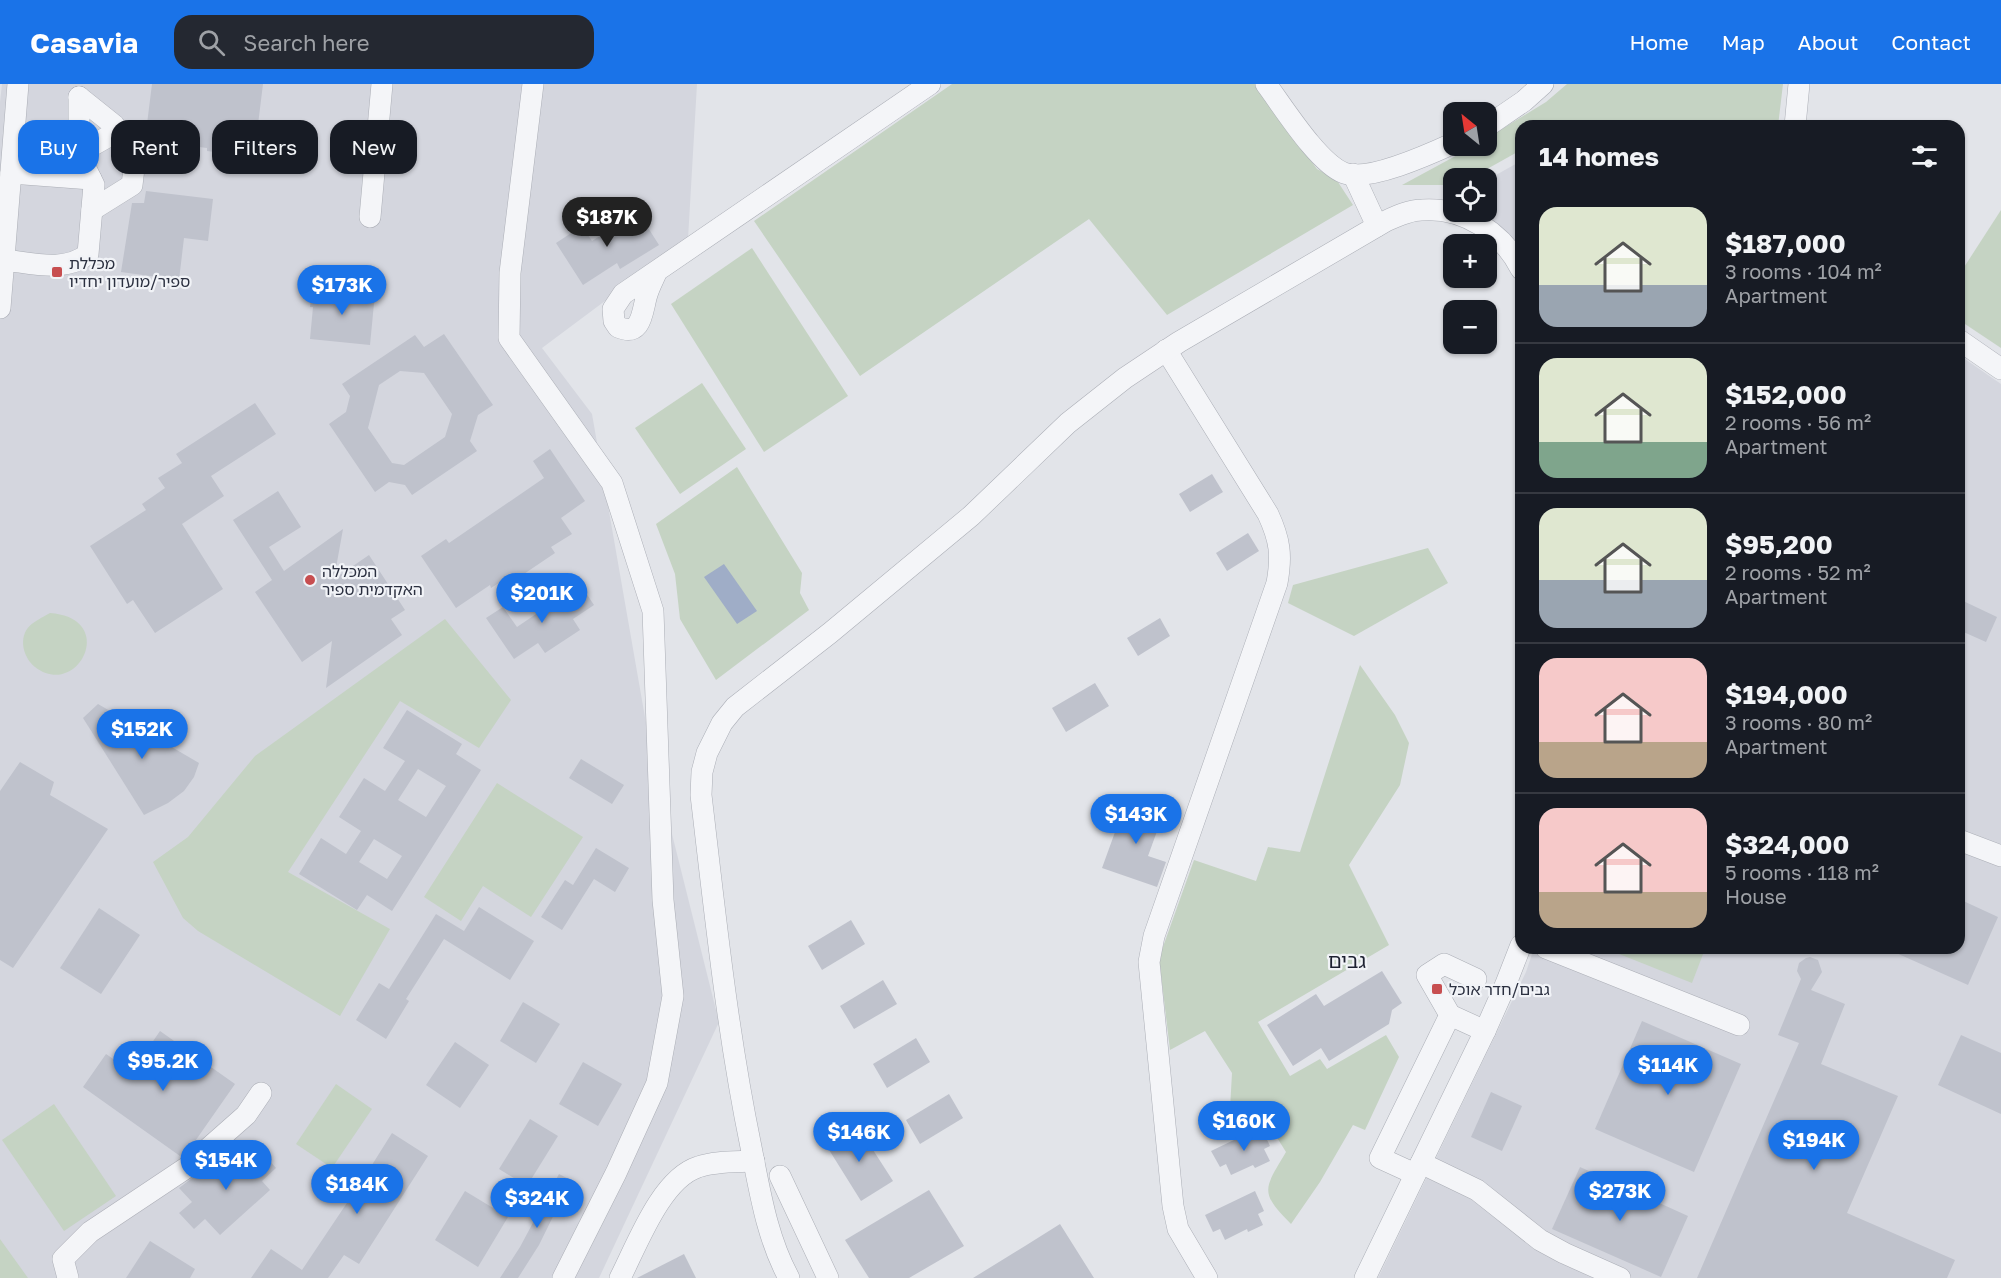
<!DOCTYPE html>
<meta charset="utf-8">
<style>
:root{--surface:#171b24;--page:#242831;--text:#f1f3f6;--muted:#9ea1a6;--line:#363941;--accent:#1a73e8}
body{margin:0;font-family:"Golos Text","Noto Sans Hebrew",sans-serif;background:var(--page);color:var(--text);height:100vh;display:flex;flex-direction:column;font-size:22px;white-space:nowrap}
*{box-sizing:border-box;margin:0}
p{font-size:20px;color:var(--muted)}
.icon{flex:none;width:33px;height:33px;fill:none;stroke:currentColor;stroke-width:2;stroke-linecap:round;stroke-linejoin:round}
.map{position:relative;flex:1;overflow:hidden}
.side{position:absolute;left:1515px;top:36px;width:450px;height:834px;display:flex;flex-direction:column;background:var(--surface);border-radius:18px;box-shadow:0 2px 4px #0004}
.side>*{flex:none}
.banner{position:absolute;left:18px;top:36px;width:570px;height:54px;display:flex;gap:12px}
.needle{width:39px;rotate:330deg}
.controls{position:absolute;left:1443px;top:18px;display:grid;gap:12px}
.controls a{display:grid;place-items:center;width:54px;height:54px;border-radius:12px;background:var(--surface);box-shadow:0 2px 4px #0004;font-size:30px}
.price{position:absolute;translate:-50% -51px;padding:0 14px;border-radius:21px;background:var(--accent);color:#fff;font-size:20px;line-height:39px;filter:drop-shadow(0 2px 3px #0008)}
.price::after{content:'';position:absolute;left:50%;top:36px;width:18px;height:14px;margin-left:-9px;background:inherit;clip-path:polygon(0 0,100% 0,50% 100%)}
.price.on{background:#222;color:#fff}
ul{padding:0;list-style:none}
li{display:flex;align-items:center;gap:18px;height:150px;padding:0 24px}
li+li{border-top:2px solid var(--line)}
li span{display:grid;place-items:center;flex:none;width:168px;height:120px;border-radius:18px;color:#555}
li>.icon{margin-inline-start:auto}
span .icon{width:72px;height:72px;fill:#fffc;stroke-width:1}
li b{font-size:26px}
h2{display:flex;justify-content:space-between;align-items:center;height:72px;padding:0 24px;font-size:26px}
.tag{padding:0 21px;border-radius:18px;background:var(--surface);box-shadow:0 2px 4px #0004;font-size:21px;line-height:54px}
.tag.on{background:var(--accent);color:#fff}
header{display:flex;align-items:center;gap:36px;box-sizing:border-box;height:84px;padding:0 30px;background:var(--accent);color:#fff}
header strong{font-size:28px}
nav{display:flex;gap:33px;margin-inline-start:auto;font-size:21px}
.search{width:420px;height:54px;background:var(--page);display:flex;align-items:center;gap:15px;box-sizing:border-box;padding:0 21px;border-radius:18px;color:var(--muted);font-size:22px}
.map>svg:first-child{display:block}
.built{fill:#d4d6de}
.green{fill:#c5d3c3}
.water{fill:#9fadc7}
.building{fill:#bfc2cc;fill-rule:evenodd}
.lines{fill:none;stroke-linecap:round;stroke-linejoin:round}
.minor-casing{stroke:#abaeb6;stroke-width:22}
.minor{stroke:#f4f5f8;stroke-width:21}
.poi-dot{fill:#c74e50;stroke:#f1f3f7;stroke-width:2}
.labels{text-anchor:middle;stroke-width:4.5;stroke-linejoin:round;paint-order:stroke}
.poi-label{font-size:16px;fill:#2b3040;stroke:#f1f3f7;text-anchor:start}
.quarter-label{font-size:20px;fill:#1d2131;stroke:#f1f3f7}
</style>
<header>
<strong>Casavia</strong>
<div class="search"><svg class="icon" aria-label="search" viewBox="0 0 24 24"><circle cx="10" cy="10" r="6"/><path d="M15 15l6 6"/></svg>Search here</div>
<nav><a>Home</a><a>Map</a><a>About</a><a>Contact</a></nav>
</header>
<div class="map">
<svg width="2001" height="1194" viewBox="0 0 2001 1194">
<rect width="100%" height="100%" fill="#e2e4e9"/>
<g class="built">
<polygon points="2,0 697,0 688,155 542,264 592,330 650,662 719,938 599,1194 0,1194 0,18"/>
<polygon points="1521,77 1521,166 1484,128 1486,128 1487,96"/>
<polygon points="1959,271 2001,300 2001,1194 1378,1194 1526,888 1534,864 1959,864"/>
</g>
<g class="green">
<polygon points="952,0 1255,0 1317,85 1336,95 1353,121 1167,231 1089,135 860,292 754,137"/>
<polygon points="1567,0 1783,0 1778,42 1521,42 1521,66 1471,94 1454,94 1453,101 1402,101 1474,62 1486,62 1487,54 1546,18"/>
<polygon points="2001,126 2001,264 1959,236 1959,191"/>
<polygon points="752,164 848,312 764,368 671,220"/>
<polygon points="702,299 746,365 680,410 635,344"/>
<polygon points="737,383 802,489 800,509 809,526 716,596 680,535 675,490 656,440"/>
<polygon points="1428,464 1448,499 1354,552 1288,519 1293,501"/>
<path d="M50 529C119 534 78 616 35 583 24 574 19 557 27 545 32 538 43 533 50 529Z"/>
<polygon points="445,535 511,616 479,664 400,617 288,788 390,845 340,932 198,847 183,834 153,778 188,753 255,672"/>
<path d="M1360 581 1395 631 1409 659 1400 701 1349 781 1389 861 1258 938 1290 992 1320 975 1327 985 1386 951 1399 973 1365 1046 1353 1041 1320 1098 1291 1140C1259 1108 1264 1105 1286 1068L1261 1028 1229 1043 1232 989 1205 947 1170 966 1159 874 1194 776 1256 797 1268 763 1300 768Z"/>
<polygon points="497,699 583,753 531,833 483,802 461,837 424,813"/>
<polygon points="1604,864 1703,864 1705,865 1692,899"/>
<polygon points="336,1000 372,1025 332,1084 296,1060"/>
<polygon points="54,1020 116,1112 64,1147 2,1056"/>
<polygon points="0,1155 28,1194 0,1194"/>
</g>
<polygon class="water" points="724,480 757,527 737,540 704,493"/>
<g class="building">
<polygon points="152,0 263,0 254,73 207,67 207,64 145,56"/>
<polygon points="146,107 213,115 208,157 184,154 179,196 121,188 132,119 144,119"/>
<polygon points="638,128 659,161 620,185 617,179 583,201 556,159 582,142 592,157"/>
<polygon points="312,203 375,209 370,261 310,255 313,223 310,223"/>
<path d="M444 250 493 321 478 331 470 357 477 367 412 411 405 401 389 398 375 408 329 340 346 328 350 312 342 300 415 251 424 263ZM400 287 424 289 452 330 445 353 404 381 392 379 368 344 379 301Z"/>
<polygon points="255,319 276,350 211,392 224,412 182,440 223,505 155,549 133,516 127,520 90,462 146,426 142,420 165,404 158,394 182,379 176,370"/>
<polygon points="550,365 585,417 561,434 572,450 551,463 555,469 515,496 511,491 491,504 490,501 456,524 421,472 446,455 449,459 544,394 533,377"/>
<polygon points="1212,390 1223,408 1190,428 1179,410"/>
<polygon points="278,407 301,443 269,463 284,487 343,445 334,495 369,471 405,526 391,535 402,551 326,604 332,557 302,578 255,508 272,496 233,436"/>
<polygon points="1248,449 1259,467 1227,487 1216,469"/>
<polygon points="580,500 594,521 573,535 580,546 545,569 538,559 514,575 486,534 503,523 517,543"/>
<polygon points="1959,515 1997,533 1986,558 1959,546"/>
<polygon points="1160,534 1170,552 1138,572 1127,554"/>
<polygon points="1095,599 1109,622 1066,648 1052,624"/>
<polygon points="98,620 199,679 194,693 184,707 168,719 144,731 83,634"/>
<path d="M407 626 462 660 456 670 481 686 392 827 367 811 357 826 299 790 321 754 346 770 361 747 339 733 364 694 385 707 405 677 383 664ZM418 685 446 702 426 733 398 716ZM374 755 402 772 387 795 359 778Z"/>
<polygon points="581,675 624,701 612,720 569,694"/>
<polygon points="20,678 54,698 50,711 108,745 13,884 0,876 0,707"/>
<polygon points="1127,715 1164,728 1148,772 1166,778 1157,803 1102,784"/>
<polygon points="596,764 629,784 615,808 594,795 562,846 541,833 565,796 573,801"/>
<polygon points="1959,815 1998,833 1968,901 1885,864 1959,864"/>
<polygon points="479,823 534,857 510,896 444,855 406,915 409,917 386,955 356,936 379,899 389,905 436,830 464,847"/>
<polygon points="99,824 140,851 101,910 60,884"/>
<polygon points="851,836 865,860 822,886 808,862"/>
<polygon points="1810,873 1818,876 1822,888 1811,906 1845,920 1821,980 1898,1012 1847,1129 1955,1176 1947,1194 1697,1194 1799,959 1778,951 1801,895 1797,887 1799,879 1806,874"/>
<polygon points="1382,887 1402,919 1392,926 1389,940 1329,977 1321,964 1293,982 1267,941 1316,910 1324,922"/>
<polygon points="883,896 897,920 854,945 840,922"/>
<polygon points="523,918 560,940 536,979 500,957"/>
<polygon points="1642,937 1741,980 1694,1088 1595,1045"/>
<polygon points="160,947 235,1000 191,1063 180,1072 83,1003 106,970 132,988"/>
<polygon points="1961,951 2001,969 2001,1030 1938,1001"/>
<polygon points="916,954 930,978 887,1004 873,980"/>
<polygon points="455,958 489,981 460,1024 426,1001"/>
<polygon points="583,978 622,1000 598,1042 559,1020"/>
<polygon points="1491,1008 1522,1022 1502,1067 1471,1053"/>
<polygon points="949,1010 963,1034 920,1060 906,1036"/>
<polygon points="530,1035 558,1052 527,1102 499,1085"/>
<polygon points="857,1041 893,1097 861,1117 826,1061"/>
<polygon points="1261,1043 1270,1062 1264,1065 1270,1077 1255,1084 1253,1081 1231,1091 1226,1080 1220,1083 1211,1067"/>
<polygon points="392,1049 428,1072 359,1180 344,1171 328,1194 251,1194 271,1165 302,1186 365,1092"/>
<polygon points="236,1063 251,1080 263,1069 276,1084 262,1097 270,1106 220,1151 205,1135 194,1145 179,1129 192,1118 179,1104 208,1082 211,1086"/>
<polygon points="1580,1083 1688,1132 1661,1193 1552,1145"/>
<polygon points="559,1090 571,1096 539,1161 518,1194 500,1194 520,1163"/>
<polygon points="929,1106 964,1162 909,1194 869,1194 845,1156"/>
<polygon points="465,1107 508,1133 478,1183 435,1156"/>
<polygon points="1255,1107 1264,1127 1258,1130 1263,1141 1248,1148 1247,1145 1225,1156 1220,1145 1213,1148 1205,1131"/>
<polygon points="1060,1140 1094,1194 973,1194 1025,1162"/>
<polygon points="150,1157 195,1185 190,1194 126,1194"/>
<polygon points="684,1170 696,1194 637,1194"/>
</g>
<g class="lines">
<defs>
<g id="minor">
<polyline points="533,0 510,189 509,254 612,399 653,527 663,816 673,912 657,999 616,1089 563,1194"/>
<path d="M1266 0C1284 24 1318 79 1344 89 1368 98 1430 70 1454 59"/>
<polyline points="79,13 114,41 118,47 135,76 132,101 92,126"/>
<polyline points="1795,42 1799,0"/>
<polyline points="1486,43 1524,17 1543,0"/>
<polyline points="79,69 118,47"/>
<polyline points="11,89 91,95"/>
<polyline points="1353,90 1377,142"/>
<polyline points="370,133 382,0"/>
<path d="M4 176C32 179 64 189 88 170L94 101 79 71V13"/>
<path d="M657 187C653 196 648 205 646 214 642 230 641 253 618 243L614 237 613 225 623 210 930 0"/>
<polyline points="0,224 18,0"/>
<polyline points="1959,256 2001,285"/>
<path d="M1166 266 1268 430C1280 456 1282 471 1277 499L1154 852 1149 878 1173 1122 1178 1145 1207 1194"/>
<polyline points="1959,756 2001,772"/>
<polyline points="1546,864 1739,941"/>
<polyline points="1450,931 1427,891 1444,880 1476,895"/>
<polyline points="1421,1079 1477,1106 1540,1156 1564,1169 1620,1194"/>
<polyline points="1415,1090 1380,1074 1450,931 1485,947"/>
<polyline points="780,1092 828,1194"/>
<polyline points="68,1194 63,1175 90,1148 186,1084 246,1031 261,1009"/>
<path d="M620 1194C637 1161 661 1095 698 1083 715 1077 736 1078 754 1077"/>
<path d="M789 1194C767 1154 760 1108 751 1063 727 947 715 829 701 711L702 688 707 669 722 639 735 623 830 549 971 432 1068 339 1125 294 1179 258 1386 137C1397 132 1410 126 1422 126 1464 123 1503 149 1521 185"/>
<polyline points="1365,1194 1485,947 1505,902 1521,861"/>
</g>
</defs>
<use href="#minor" class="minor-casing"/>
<use href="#minor" class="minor"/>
</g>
<g class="poi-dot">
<rect x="51" y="182" width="12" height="12" rx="3"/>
<circle cx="310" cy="496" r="6"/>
<rect x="1431" y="899" width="12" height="12" rx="3"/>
</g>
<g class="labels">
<g class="poi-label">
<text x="69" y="185">מכללת<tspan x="69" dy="18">ספיר/מועדון יחדיו</tspan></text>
<text x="322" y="493">המכללה<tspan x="322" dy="18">האקדמית ספיר</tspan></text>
<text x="1449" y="911">גבים/חדר אוכל</text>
</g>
<g class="quarter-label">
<text x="1347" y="884">גבים</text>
</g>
</g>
</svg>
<div class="controls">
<a><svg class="needle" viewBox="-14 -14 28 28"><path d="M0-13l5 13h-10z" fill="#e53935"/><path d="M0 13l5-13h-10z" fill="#9ea1a6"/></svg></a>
<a><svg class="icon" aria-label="locate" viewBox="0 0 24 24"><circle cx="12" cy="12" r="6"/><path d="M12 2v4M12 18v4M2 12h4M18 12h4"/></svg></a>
<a>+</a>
<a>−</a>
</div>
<b class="price on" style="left:607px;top:164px">$187K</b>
<b class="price" style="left:342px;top:232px">$173K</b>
<b class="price" style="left:542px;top:540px">$201K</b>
<b class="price" style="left:142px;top:676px">$152K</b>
<b class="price" style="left:1136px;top:761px">$143K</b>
<b class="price" style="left:163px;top:1008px">$95.2K</b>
<b class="price" style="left:1668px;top:1012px">$114K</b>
<b class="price" style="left:1244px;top:1068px">$160K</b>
<b class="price" style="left:859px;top:1079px">$146K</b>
<b class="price" style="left:1814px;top:1087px">$194K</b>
<b class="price" style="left:226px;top:1107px">$154K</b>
<b class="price" style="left:357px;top:1131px">$184K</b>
<b class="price" style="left:1620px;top:1138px">$273K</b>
<b class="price" style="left:537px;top:1145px">$324K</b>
<div class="banner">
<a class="tag on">Buy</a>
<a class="tag">Rent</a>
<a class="tag">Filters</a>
<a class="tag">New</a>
</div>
<section class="side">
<h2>14 homes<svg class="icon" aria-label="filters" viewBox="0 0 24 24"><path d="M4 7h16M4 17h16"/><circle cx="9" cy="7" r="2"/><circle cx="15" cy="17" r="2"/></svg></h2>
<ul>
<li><span style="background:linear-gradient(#dfe7d0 65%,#9aa5b1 0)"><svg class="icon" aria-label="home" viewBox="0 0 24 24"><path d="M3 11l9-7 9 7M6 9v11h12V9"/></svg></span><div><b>$187,000</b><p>3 rooms · 104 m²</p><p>Apartment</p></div></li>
<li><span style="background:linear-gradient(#dfe7d0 70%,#7fa58c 0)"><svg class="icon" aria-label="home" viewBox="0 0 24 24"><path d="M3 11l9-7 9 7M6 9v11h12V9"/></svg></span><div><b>$152,000</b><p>2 rooms · 56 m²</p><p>Apartment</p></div></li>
<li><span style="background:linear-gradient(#dfe7d0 60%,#9aa5b1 0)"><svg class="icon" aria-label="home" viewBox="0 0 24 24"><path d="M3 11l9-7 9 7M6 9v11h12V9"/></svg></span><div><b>$95,200</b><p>2 rooms · 52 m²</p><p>Apartment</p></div></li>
<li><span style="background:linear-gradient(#f6c9c9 70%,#b9a48a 0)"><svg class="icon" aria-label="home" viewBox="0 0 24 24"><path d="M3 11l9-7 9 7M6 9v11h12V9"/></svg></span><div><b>$194,000</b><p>3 rooms · 80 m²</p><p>Apartment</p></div></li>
<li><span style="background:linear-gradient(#f6c9c9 70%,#b9a48a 0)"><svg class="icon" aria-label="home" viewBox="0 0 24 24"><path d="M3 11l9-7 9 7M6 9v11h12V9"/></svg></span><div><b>$324,000</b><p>5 rooms · 118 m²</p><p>House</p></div></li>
</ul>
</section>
</div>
